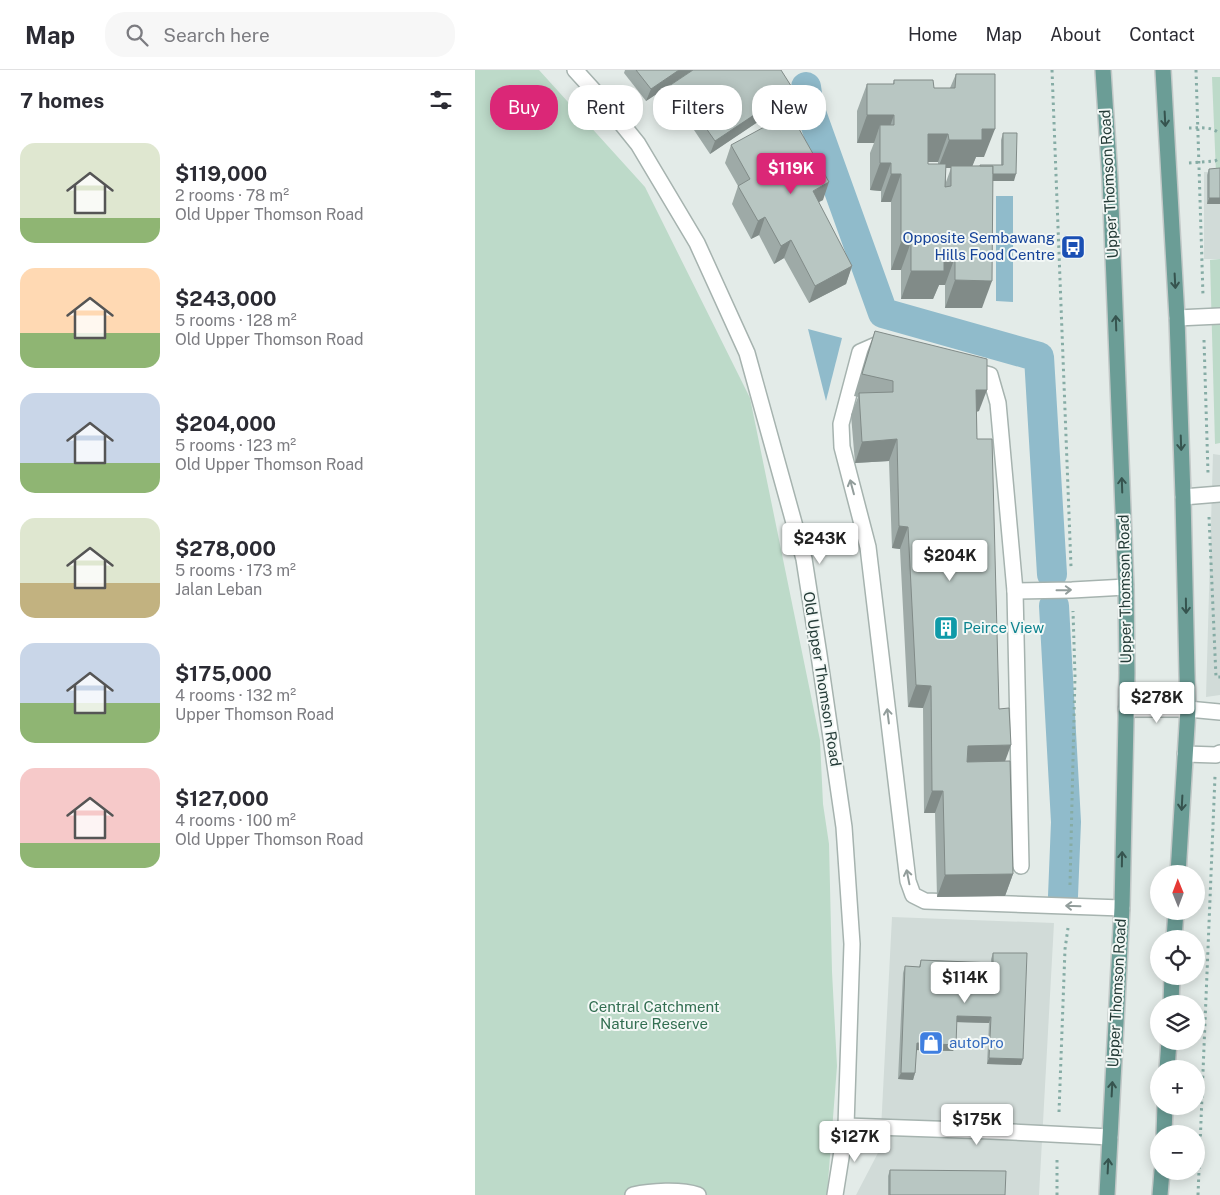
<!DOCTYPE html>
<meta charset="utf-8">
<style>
:root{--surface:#fff;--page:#f7f7f7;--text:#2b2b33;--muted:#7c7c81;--line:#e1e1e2;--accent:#db2777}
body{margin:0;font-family:"Public Sans",sans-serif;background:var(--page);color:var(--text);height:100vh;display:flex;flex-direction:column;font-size:19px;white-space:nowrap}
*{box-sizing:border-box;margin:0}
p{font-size:16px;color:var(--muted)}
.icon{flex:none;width:28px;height:28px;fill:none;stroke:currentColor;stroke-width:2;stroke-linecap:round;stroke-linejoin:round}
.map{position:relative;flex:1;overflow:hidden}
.side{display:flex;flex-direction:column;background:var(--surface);width:475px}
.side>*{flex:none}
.top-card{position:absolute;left:15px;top:15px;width:475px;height:45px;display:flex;gap:10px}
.needle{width:32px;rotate:359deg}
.controls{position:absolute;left:675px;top:795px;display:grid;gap:10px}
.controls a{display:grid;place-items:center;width:55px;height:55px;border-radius:50%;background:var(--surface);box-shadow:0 2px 12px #0003;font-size:25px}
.price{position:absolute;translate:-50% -42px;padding:0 11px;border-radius:5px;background:#fff;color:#222;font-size:16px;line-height:32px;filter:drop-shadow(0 1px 2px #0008)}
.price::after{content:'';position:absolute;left:50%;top:30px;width:15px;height:11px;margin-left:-8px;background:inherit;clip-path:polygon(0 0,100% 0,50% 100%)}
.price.on{background:var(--accent);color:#fff}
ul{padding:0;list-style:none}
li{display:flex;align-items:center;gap:15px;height:125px;padding:0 20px}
li span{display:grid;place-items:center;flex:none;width:140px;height:100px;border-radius:15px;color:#555}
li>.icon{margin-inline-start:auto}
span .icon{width:60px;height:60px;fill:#fffc;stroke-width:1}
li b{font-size:21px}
h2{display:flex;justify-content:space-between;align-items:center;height:60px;padding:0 20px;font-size:21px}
.tag{padding:0 18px;border-radius:20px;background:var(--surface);box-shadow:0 2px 12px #0003;font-size:18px;line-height:45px}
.tag.on{background:var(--accent);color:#fff}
header{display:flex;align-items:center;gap:30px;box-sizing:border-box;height:70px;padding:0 25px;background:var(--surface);border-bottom:1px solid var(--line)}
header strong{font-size:24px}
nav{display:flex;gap:28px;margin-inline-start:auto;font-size:18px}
.search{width:350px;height:45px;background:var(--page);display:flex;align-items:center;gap:12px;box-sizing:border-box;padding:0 18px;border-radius:20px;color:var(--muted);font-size:19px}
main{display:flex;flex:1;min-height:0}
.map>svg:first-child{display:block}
.built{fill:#d1dbd8}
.green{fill:#bddac9}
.water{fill:#90bbcb}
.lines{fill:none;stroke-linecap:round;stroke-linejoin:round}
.canal{stroke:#90bbcb;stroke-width:30}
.minor-casing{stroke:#a6b3af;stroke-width:18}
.major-casing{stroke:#c2c8c7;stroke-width:18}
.path{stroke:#86aca5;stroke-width:3;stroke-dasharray:2.5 4;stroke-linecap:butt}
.minor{stroke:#fff;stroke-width:15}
.major{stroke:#6b9d96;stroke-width:15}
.wall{fill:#9eaaa7;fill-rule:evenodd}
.shaded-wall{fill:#818b88}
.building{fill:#b8c6c2;stroke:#818b88}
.oneway{stroke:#36544f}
.oneway2{stroke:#929d9b}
.labels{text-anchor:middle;stroke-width:4;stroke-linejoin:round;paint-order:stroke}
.street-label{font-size:15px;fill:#243b37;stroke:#f3f8f6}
.transit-label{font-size:15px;fill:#164399;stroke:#f3f8f6;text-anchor:end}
.culture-label{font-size:15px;fill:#0d838f;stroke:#f3f8f6;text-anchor:start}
.park-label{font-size:15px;fill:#326e51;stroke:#f3f8f6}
.shop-label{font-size:15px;fill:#366cbe;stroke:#f3f8f6;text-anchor:start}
</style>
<header>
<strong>Map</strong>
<div class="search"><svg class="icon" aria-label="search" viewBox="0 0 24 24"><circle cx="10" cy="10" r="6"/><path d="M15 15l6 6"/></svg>Search here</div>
<nav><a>Home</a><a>Map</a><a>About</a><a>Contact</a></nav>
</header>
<main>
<section class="side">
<h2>7 homes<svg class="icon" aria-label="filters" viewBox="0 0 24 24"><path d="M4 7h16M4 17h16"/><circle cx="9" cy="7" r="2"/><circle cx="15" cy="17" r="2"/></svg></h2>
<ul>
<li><span style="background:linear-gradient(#dfe7d0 75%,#8fb573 0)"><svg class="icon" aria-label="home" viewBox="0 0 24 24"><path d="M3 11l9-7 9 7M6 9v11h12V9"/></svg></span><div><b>$119,000</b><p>2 rooms · 78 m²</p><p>Old Upper Thomson Road</p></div></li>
<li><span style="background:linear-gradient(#ffd9b3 65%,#8fb573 0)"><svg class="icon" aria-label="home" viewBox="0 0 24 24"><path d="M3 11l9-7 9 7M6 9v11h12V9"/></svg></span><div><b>$243,000</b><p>5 rooms · 128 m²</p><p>Old Upper Thomson Road</p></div></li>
<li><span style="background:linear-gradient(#c9d6e8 70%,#8fb573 0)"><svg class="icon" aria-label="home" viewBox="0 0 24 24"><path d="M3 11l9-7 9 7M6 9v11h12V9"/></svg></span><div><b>$204,000</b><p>5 rooms · 123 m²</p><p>Old Upper Thomson Road</p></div></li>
<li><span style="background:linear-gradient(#dfe7d0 65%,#c2b280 0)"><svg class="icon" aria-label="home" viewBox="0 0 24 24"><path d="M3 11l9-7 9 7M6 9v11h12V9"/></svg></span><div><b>$278,000</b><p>5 rooms · 173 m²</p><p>Jalan Leban</p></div></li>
<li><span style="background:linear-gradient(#c9d6e8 60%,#8fb573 0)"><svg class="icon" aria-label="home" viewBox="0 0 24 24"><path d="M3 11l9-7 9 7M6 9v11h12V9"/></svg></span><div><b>$175,000</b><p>4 rooms · 132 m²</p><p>Upper Thomson Road</p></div></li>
<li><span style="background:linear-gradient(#f6c9c9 75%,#8fb573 0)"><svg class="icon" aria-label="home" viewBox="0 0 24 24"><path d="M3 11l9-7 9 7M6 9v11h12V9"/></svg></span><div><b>$127,000</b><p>4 rooms · 100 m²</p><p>Old Upper Thomson Road</p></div></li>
</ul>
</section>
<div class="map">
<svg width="745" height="1125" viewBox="0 0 745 1125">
<rect width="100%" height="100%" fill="#e3ebe8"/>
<g class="built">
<rect x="729" y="102" width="16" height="87"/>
<polygon points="738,384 745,385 745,625 731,627"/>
<polygon points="417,847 579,853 564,1125 381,1125 405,1079"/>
</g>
<g class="green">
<polygon points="0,0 64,0 170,117 275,328 345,670 348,734 354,774 357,902 362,996 352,1125 0,1125"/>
<polygon points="737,7 745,7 745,103 741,103"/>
<polygon points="745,189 745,373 740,374 735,190"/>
</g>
<g class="water">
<polygon points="521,126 538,126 538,232 521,231"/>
<polygon points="333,259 367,268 351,331"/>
</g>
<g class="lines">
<g class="canal">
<polyline points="331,17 334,37 408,243 564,287 577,504"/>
<polyline points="579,536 591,752 588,826"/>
</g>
<defs>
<g id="minor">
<polyline points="100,0 130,33 163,74 222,173 272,283 329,489 344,585 369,757 377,874 371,1056 360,1125"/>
<polyline points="702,248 745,246"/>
<polyline points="412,277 401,275 385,282 366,354 367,377 393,477 433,811 438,825 450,831 647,838"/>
<polyline points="492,299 515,305 523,333 540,521 546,796"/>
<polyline points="708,427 745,424"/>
<polyline points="540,521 597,520 651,517"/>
<polyline points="651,639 713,639 745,642"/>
<polyline points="710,684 741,685 745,683"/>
<polyline points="371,1056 516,1061 635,1067"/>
<path d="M158 1125C176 1121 205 1119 223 1125"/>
</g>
<g id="major">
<polyline points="628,0 635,109 651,517 652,603 647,838 632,1125"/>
<polyline points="688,0 702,248 708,427 712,604 713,639 703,804"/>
<polyline points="699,869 701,841"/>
<polyline points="696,934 697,906"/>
<polyline points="692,999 694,971"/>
<polyline points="689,1064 690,1036"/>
<polyline points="685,1125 687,1101"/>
</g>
</defs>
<use href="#minor" class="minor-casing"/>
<use href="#major" class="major-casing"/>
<g class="path">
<polyline points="577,0 596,497"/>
<polyline points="721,0 728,226"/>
<path d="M714 58C725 58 737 56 745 64"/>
<polyline points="714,93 740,91 745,88"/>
<polyline points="729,270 733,403"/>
<polyline points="734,447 741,607 745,607"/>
<polyline points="595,815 600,606 598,541"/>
<polyline points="584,1042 590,879 593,858"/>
<polyline points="582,1125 582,1086"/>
<polyline points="723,1125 740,706"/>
</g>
<use href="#minor" class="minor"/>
<use href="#major" class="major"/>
</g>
<g class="wall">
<polygon points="150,0 218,0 171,31 149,3"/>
<path d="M481 4 509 87H501L497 96 526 95V70L528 63 539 111H518L507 238H470V215H464L458 229H426V200H416V132H406V121L395 120V83L399 73H382V41L392 14H418L419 10 459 18H475ZM453 92H463V94H453ZM471 98H476L471 112Z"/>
<polygon points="188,20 314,31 235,84 213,51 201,58 184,32"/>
<polygon points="256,75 348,130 343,132 377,196 371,214 334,233 309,188 299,194 284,165 276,169 257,134 263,116 250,93"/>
<polygon points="734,99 745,134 732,134 732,105"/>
<polygon points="400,261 504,341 502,342 502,369 524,639 530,691 538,804 530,826 462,827 460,743 449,743 448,638 433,637 425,479 417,478 414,391 380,393 376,345 383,327 379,326 392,282"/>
<polygon points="518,883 548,989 546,995 512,994 514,953 481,952 481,975 478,981 441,980 440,1003 438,1010 423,1009 428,903 430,896 444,897 446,890 516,893 516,889"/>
<polygon points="415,1100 530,1125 413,1125 413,1106"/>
</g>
<g class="shaded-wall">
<polygon points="204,0 218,0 171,31 176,19"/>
<polygon points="318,19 314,31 235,84 240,71"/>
<polygon points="217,38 213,51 201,58 206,46"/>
<polygon points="392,45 419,45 409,73 405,55 399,73 382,73"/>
<polygon points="507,59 520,59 509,87 501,87 497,97 476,96 476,98 463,98 474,70"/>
<polygon points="453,64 473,64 463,92 443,92"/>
<polygon points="405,93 416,93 406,121 395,120"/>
<polygon points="416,104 426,104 416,132 406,132"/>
<polygon points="505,104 541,104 539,111 503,111"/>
<polygon points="354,112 348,130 331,139 338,121"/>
<polygon points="734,128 745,128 745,134 732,134"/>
<polygon points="290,147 284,165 276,169 283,151"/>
<polygon points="316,170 309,188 299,194 306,176"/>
<polygon points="426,172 436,172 426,200 416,200"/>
<polygon points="469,187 480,187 470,215 464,215 458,229 426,229 436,201"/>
<polygon points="377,196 371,214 334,233 340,216"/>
<polygon points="480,210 517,211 507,238 470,238"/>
<polygon points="501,320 512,320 504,341 493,342"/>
<polygon points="422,369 414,391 380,393 387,372"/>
<polygon points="424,456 433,457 425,479 417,478"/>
<polygon points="441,615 456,616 448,638 433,637"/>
<polygon points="536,675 528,697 485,698 493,676"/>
<polygon points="457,721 468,721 460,743 449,743"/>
<polygon points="538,804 530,826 462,827 470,805"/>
<polygon points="482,946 516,947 514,953 479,952"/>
<polygon points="442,973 481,975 478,981 439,980"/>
<polygon points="514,988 548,989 546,995 512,994"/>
<polygon points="426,1003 440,1003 438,1010 423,1009"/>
</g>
<g class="building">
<polygon points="161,0 204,0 176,19"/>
<polygon points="218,0 306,0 318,19 240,71 217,38 206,46 188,20"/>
<polygon points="481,4 520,4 520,59 507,59 507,70 474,70 473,64 453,64 453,94 471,94 470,117 476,116 476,96 518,96 517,211 480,210 480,187 469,187 469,201 436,201 436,172 426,172 426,104 416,104 416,93 405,93 405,55 419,55 419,45 392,45 392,14 419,14 419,10 458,10 459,18 480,18"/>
<polygon points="315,43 354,112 338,121 377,196 340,216 316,170 306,176 290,147 283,151 263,116 275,109 256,75"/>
<polygon points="528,63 542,63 541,104 518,104 518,96 505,96 505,95 528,95"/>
<polygon points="745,98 745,128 734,128 734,99"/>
<polygon points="400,261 512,289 512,320 501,320 502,369 517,369 524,639 534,638 536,675 493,676 492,692 535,691 538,804 470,805 468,721 457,721 456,616 441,615 433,457 424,456 422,369 387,372 384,323 418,322 418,311 387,304"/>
<polygon points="518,883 552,883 548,989 514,988 516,947 482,946 481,975 442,973 440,1003 426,1003 430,896 445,897 446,890 518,893"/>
<polygon points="415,1100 531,1101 530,1125 415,1125"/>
</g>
<defs><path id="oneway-shaft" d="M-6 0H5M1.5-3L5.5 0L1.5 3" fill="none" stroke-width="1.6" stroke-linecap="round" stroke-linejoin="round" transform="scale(1.25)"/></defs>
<g class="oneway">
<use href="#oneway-shaft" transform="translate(690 49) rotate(87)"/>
<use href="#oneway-shaft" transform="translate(700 211) rotate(87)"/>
<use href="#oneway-shaft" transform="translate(641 253) rotate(-92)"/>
<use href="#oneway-shaft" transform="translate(706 373) rotate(88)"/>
<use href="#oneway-shaft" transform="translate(647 415) rotate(-92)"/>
<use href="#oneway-shaft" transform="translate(711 536) rotate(89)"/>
<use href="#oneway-shaft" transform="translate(707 733) rotate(93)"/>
<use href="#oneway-shaft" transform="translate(647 789) rotate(-89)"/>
<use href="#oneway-shaft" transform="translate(637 1019) rotate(-87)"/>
<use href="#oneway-shaft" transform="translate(633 1096) rotate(-87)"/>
</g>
<g class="oneway2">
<use href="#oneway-shaft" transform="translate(377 417) rotate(-105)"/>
<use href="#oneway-shaft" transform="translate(589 520) rotate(-1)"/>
<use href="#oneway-shaft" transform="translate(413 646) rotate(-97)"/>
<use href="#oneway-shaft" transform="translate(433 807) rotate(-101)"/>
<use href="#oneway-shaft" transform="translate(598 836) rotate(-178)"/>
</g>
<defs>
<symbol id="bus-square" viewBox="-11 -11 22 22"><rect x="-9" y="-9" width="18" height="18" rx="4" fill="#1a4fb4" stroke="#f3f8f6"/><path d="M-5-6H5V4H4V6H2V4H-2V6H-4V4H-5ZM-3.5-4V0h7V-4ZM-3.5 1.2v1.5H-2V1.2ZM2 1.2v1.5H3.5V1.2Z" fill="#fff"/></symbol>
<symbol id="building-square" viewBox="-11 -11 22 22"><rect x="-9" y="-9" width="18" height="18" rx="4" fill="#0f9aa8" stroke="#f3f8f6"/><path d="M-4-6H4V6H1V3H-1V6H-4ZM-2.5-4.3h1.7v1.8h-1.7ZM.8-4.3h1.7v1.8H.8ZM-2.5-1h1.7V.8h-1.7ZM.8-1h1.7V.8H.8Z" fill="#fff"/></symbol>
<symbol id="shop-square" viewBox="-11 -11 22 22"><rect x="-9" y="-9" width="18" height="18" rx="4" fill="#3f7fe0" stroke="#f3f8f6"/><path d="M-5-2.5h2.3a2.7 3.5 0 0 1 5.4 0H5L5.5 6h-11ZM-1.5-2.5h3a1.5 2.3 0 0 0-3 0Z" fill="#fff"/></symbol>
</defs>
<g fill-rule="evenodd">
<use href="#bus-square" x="584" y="163" width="28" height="28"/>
<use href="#building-square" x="457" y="544" width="28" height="28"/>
<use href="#shop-square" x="442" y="959" width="28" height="28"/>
</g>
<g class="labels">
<g class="street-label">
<text transform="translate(634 114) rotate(-93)" y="5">Upper Thomson Road</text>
<text transform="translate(650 519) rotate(-91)" y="5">Upper Thomson Road</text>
<text transform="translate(347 609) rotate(81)" y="5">Old Upper Thomson Road</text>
<text transform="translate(642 923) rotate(-87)" y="5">Upper Thomson Road</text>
</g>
<g class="transit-label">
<text x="580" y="173">Opposite Sembawang<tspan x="580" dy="17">Hills Food Centre</tspan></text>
</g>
<g class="culture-label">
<text x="488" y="563">Peirce View</text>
</g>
<g class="park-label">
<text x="179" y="942">Central Catchment<tspan x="179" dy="17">Nature Reserve</tspan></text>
</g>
<g class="shop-label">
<text x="474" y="978">autoPro</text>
</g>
</g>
</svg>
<div class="controls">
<a><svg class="needle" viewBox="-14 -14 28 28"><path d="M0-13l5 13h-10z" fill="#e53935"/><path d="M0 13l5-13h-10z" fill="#7c7c81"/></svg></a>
<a><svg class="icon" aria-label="locate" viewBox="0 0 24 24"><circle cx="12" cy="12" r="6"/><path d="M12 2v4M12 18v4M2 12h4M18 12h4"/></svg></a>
<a><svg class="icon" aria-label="layers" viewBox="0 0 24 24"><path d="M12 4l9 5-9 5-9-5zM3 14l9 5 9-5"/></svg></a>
<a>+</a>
<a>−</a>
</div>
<b class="price on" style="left:316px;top:125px">$119K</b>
<b class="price" style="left:345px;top:495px">$243K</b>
<b class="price" style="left:475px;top:512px">$204K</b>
<b class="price" style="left:682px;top:654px">$278K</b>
<b class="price" style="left:490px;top:934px">$114K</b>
<b class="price" style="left:502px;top:1076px">$175K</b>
<b class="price" style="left:380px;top:1093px">$127K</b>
<div class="top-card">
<a class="tag on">Buy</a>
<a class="tag">Rent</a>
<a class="tag">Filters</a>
<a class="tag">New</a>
</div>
</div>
</main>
